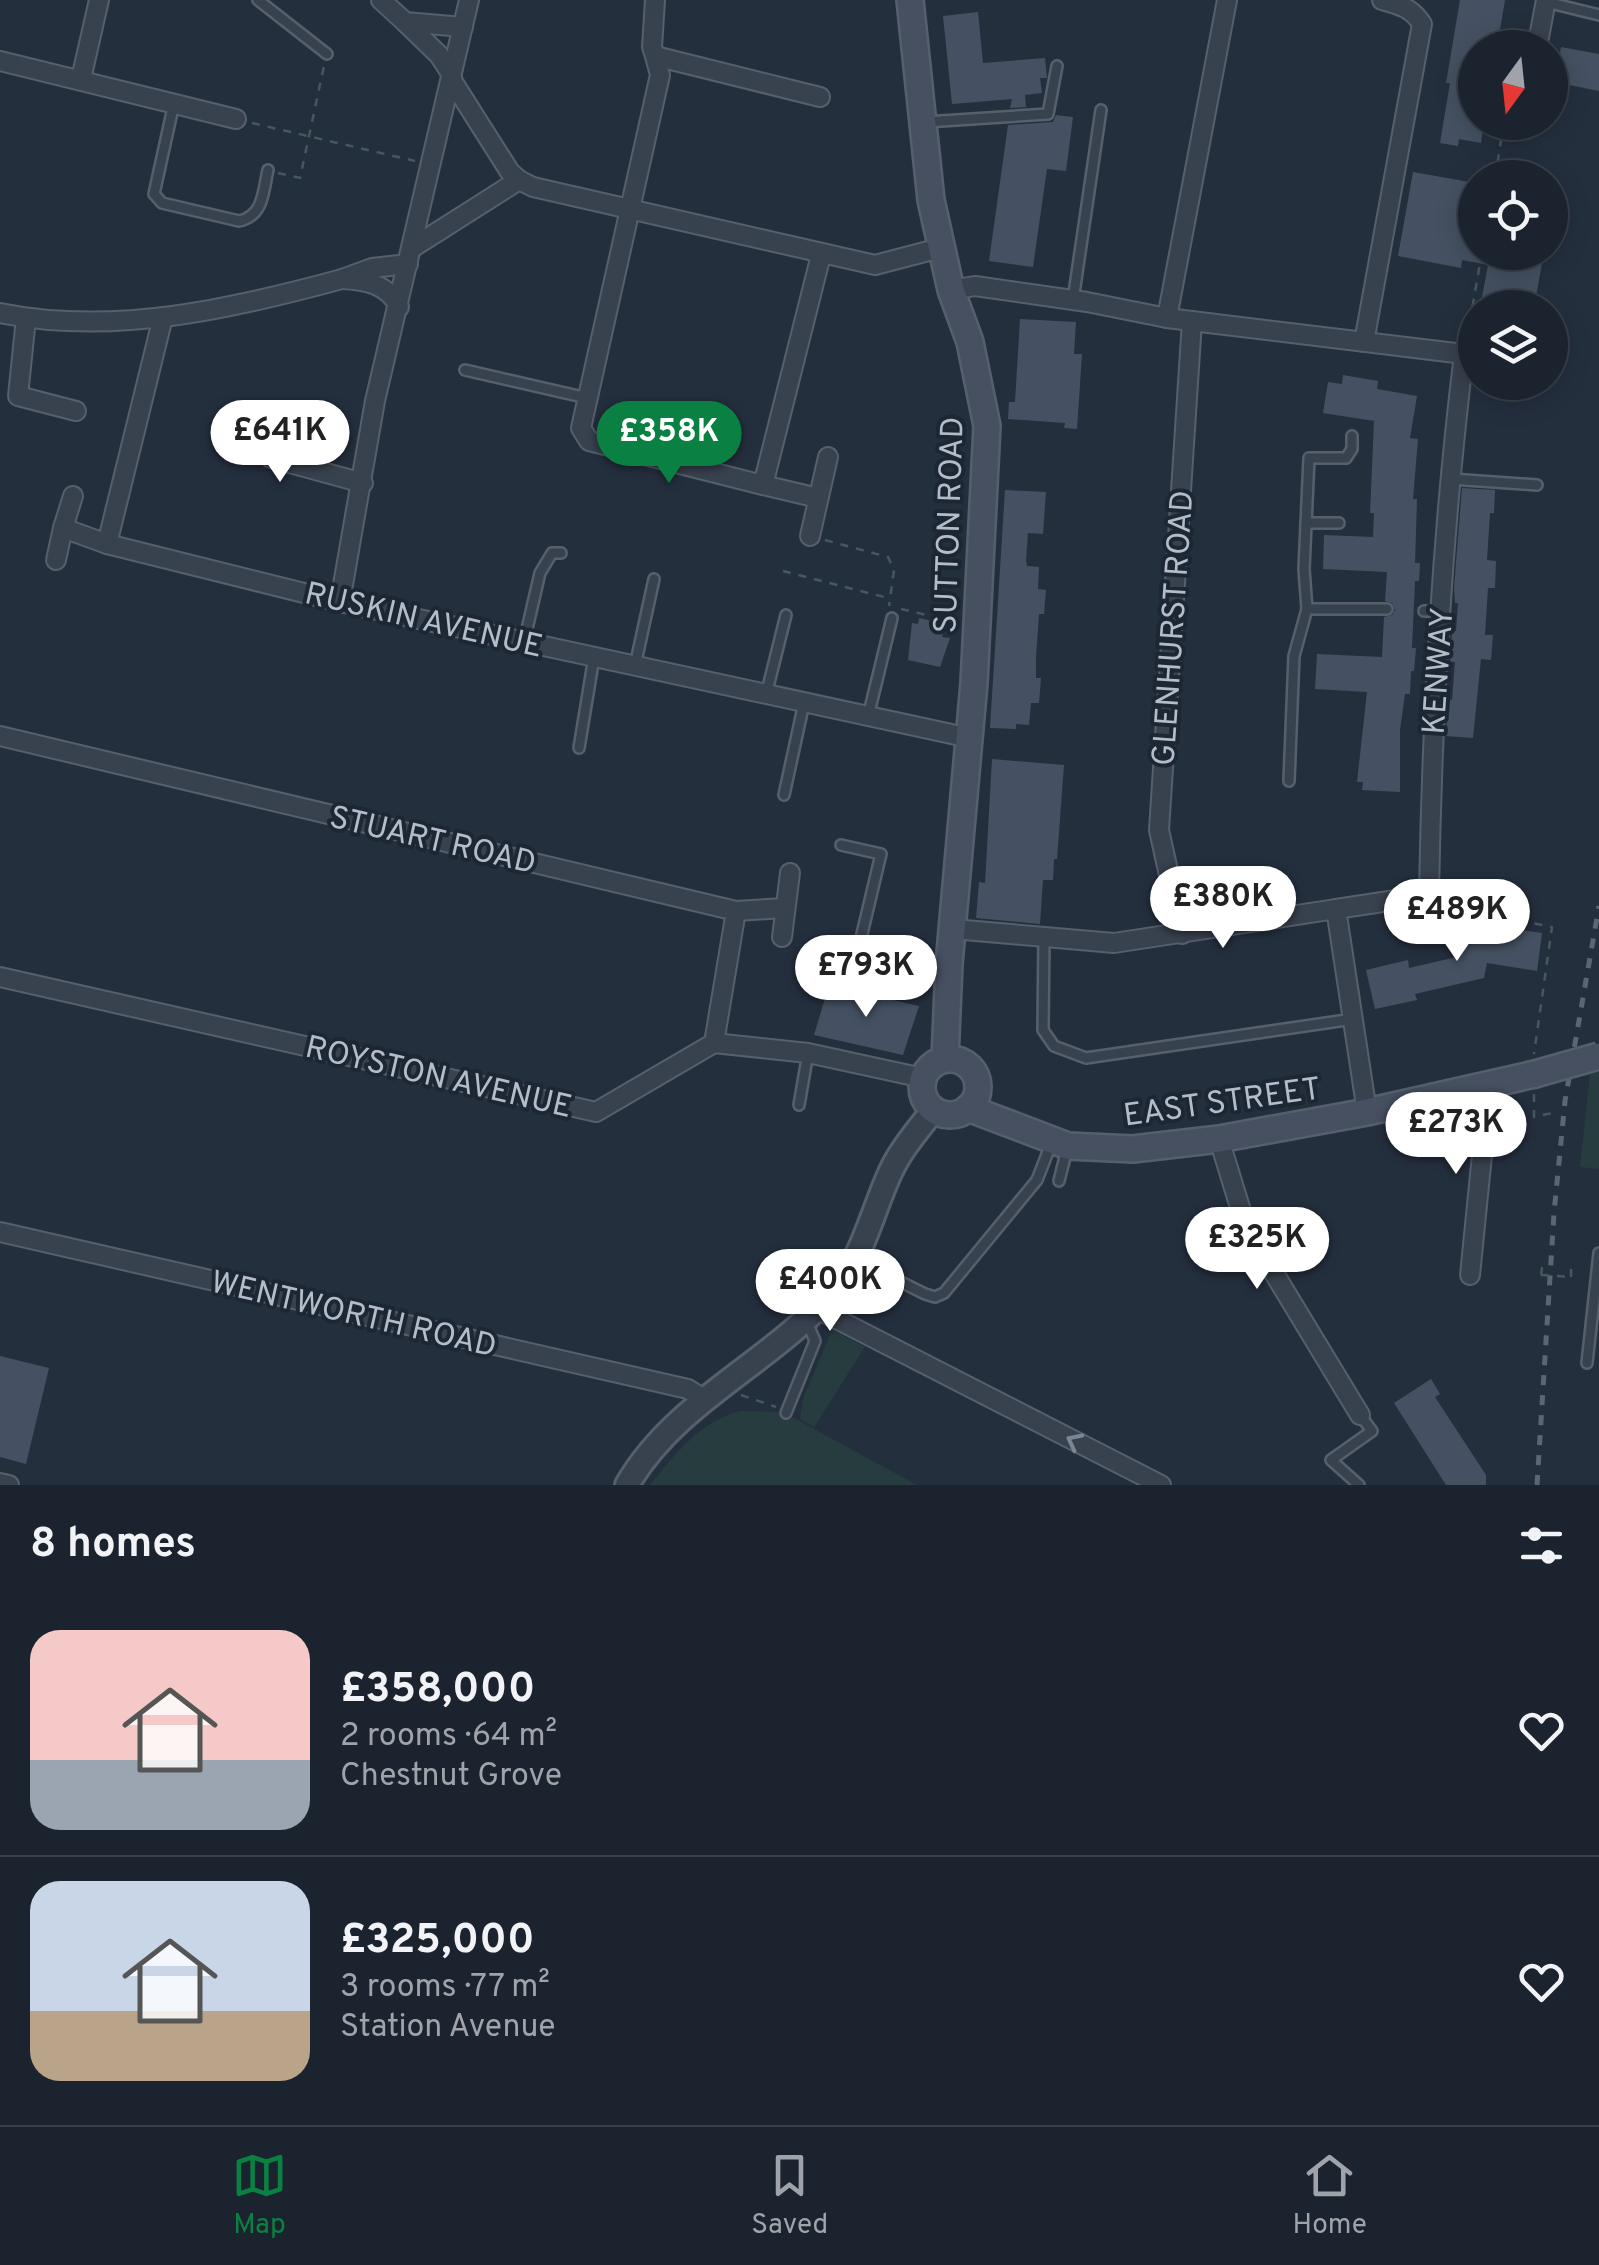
<!DOCTYPE html>
<meta charset="utf-8">
<style>
:root{--surface:#1b232e;--page:#282f3a;--text:#f1f3f6;--muted:#a0a4aa;--line:#39404a;--accent:#0b8043}
body{margin:0;font-family:Overpass,sans-serif;background:var(--page);color:var(--text);height:100vh;display:flex;flex-direction:column;font-size:38px;white-space:nowrap}
*{box-sizing:border-box;margin:0}
p{font-size:32px;color:var(--muted)}
.icon{flex:none;width:55px;height:55px;fill:none;stroke:currentColor;stroke-width:2;stroke-linecap:round;stroke-linejoin:round}
.map{position:relative;height:1485px;overflow:hidden}
.panel{display:flex;flex-direction:column;background:var(--surface);flex:1}
.panel>*{flex:none}
.needle{width:65px;rotate:195deg}
.tools{position:absolute;left:1458px;top:30px;display:grid;gap:20px}
.tools a{display:grid;place-items:center;width:110px;height:110px;border-radius:50%;background:var(--surface);box-shadow:0 5px 25px #0003,0 0 0 2px var(--line);font-size:50px}
.price{position:absolute;translate:-50% -85px;padding:0 22px;border-radius:35px;background:#fff;color:#222;font-size:32px;line-height:65px;filter:drop-shadow(0 2px 5px #0008)}
.price::after{content:'';position:absolute;left:50%;top:60px;width:30px;height:22px;margin-left:-15px;background:inherit;clip-path:polygon(0 0,100% 0,50% 100%)}
.price.active{background:var(--accent);color:#fff}
ul{padding:0;list-style:none}
li{display:flex;align-items:center;gap:30px;height:250px;padding:0 30px}
li+li{border-top:2px solid var(--line)}
li span{display:grid;place-items:center;flex:none;width:280px;height:200px;border-radius:30px;color:#555}
li>.icon{margin-inline-start:auto}
span .icon{width:120px;height:120px;fill:#fffc;stroke-width:1}
li b{font-size:42px}
h2{display:flex;justify-content:space-between;align-items:center;height:120px;padding:0 30px;font-size:42px}
.dock{display:flex;justify-content:space-around;align-items:center;height:140px;border-top:2px solid var(--line);background:var(--surface);font-size:28px;color:var(--muted)}
.dock a{display:grid;justify-items:center;gap:5px}
.dock .active{color:var(--accent)}
.map>svg:first-child{display:block}
.green{fill:#263c3f}
.building{fill:#455162}
.lines{fill:none;stroke-linecap:round;stroke-linejoin:round}
.service-casing{stroke:#565f6c;stroke-width:14}
.minor-casing{stroke:#565f6c;stroke-width:22}
.tertiary-casing{stroke:#565f6c;stroke-width:28}
.secondary-casing{stroke:#565f6c;stroke-width:30}
.path{stroke:#44595c;stroke-width:2.5;stroke-dasharray:8 8;stroke-linecap:butt}
.service{stroke:#38414e;stroke-width:9}
.minor{stroke:#38414e;stroke-width:18}
.tertiary{stroke:#38414e;stroke-width:22}
.secondary{stroke:#465061;stroke-width:25}
.rail{stroke:#5a6575;stroke-width:5;stroke-dasharray:10 10;stroke-linecap:butt}
.secondary-bridge-casing{stroke:#565f6c;stroke-width:30;stroke-linecap:butt}
.path-bridge{stroke:#44595c;stroke-width:2.5;stroke-dasharray:8 8;stroke-linecap:butt}
.secondary-bridge{stroke:#465061;stroke-width:25}
.oneway{stroke:#7c8592}
.labels{text-anchor:middle;stroke-width:8;stroke-linejoin:round;paint-order:stroke}
.street-label{font-size:32px;fill:#b4bcc9;stroke:#1d2633}
</style>
<div class="map">
<svg width="1599" height="1485" viewBox="0 0 1599 1485">
<rect width="100%" height="100%" fill="#242f3e"/>
<g class="green">
<polygon points="1599,1072 1599,1169 1580,1167 1590,1074"/>
<polygon points="832,1330 865,1347 814,1427 800,1419 803,1399"/>
<path d="M740 1411 783 1412 917 1485H650C676 1453 699 1422 740 1411Z"/>
</g>
<g class="building">
<polygon points="1460,0 1505,0 1497,48 1475,48 1475,122 1484,122 1481,143 1459,139 1458,146 1440,143 1450,83 1446,83"/>
<polygon points="978,12 983,63 1045,58 1047,78 1040,78 1042,93 1025,95 1026,107 1010,108 1012,99 952,104 943,16"/>
<polygon points="1561,47 1599,54 1599,91 1554,82"/>
<polygon points="1056,115 1073,117 1066,171 1047,169 1033,267 989,261 1008,125 1053,122"/>
<polygon points="1413,172 1475,183 1472,252 1544,252 1534,308 1480,308 1488,265 1462,260 1461,268 1398,256"/>
<polygon points="1020,319 1076,322 1074,354 1082,354 1077,429 1064,428 1065,423 1008,419 1009,402 1015,402"/>
<polygon points="1343,375 1378,381 1377,389 1417,396 1410,438 1418,439 1413,499 1417,499 1415,563 1420,563 1419,581 1415,581 1412,648 1416,648 1414,671 1411,671 1410,694 1405,694 1400,730 1400,792 1362,790 1363,782 1357,782 1367,692 1315,689 1317,654 1382,657 1384,617 1392,615 1395,610 1392,603 1385,601 1387,572 1323,569 1324,535 1373,537 1374,513 1370,513 1374,421 1323,413 1328,382 1342,384"/>
<polygon points="1462,488 1495,490 1494,513 1490,513 1487,560 1496,561 1495,588 1488,588 1485,635 1493,635 1491,660 1481,659 1473,738 1446,736 1448,699 1452,700 1455,662 1450,662 1452,631 1456,631 1458,603 1455,603 1454,588"/>
<polygon points="1005,490 1046,492 1043,534 1028,533 1026,560 1027,566 1039,567 1038,589 1046,590 1044,614 1039,614 1036,657 1036,678 1041,678 1039,703 1031,703 1029,725 1016,724 1016,729 990,728"/>
<polygon points="919,618 945,624 942,637 950,638 940,667 908,660 912,623 918,624"/>
<polygon points="992,759 1064,765 1057,859 1054,859 1053,880 1043,880 1040,924 976,918 979,882 985,883"/>
<polygon points="1466,921 1542,933 1537,971 1487,963 1484,978 1415,994 1417,1000 1375,1009 1366,970 1408,960 1409,968 1461,956"/>
<polygon points="829,985 919,1006 903,1055 814,1035"/>
<polygon points="0,1356 49,1368 26,1464 0,1457"/>
<polygon points="1431,1379 1440,1394 1435,1397 1486,1475 1486,1485 1446,1485 1394,1403"/>
</g>
<g class="lines">
<defs>
<g id="service">
<polyline points="258,0 327,54"/>
<polyline points="1546,2 1599,15"/>
<path d="M174 103 154 194 162 203 239 221C264 216 263 191 268 170"/>
<polyline points="926,122 1048,114 1057,66"/>
<polyline points="1536,122 1536,124"/>
<polyline points="1073,300 1101,110"/>
<polyline points="465,370 587,398"/>
<polyline points="1451,479 1537,485"/>
<polyline points="1306,523 1339,523"/>
<polyline points="1307,609 1304,569 1309,458 1346,458 1352,449 1352,436"/>
<polyline points="1424,611 1441,611"/>
<polyline points="524,642 540,573 552,553 561,553"/>
<polyline points="635,666 654,579"/>
<polyline points="766,695 786,615"/>
<polyline points="868,717 892,618"/>
<polyline points="579,748 594,657"/>
<polyline points="1289,781 1294,656 1307,609 1387,609"/>
<polyline points="784,795 804,703"/>
<path d="M841 845 881 854 861 938C874 968 917 962 946 964"/>
<polyline points="1044,938 1043,1030 1054,1046 1086,1058 1353,1019"/>
<polyline points="799,1105 808,1053"/>
<polyline points="1059,1181 1067,1149"/>
<polyline points="855,1259 925,1294 935,1297 944,1293 1037,1180 1051,1144"/>
<polyline points="1587,1363 1599,1253"/>
<polyline points="786,1413 815,1341 807,1322"/>
<polyline points="1359,1485 1331,1460 1372,1431 1360,1415"/>
</g>
<g id="minor">
<polyline points="381,0 405,22"/>
<polyline points="1537,48 1546,0"/>
<polyline points="655,56 652,47 655,0"/>
<polyline points="0,61 236,119"/>
<polyline points="452,75 439,55 405,22 463,27"/>
<polyline points="81,79 99,0"/>
<polyline points="451,79 510,172 519,180"/>
<polyline points="820,97 655,56 660,75 581,428 589,441 763,485 821,255"/>
<polyline points="412,248 519,180 533,187 875,265 940,248"/>
<path d="M951 290 975 286 1087 302 1167 318 1464 354C1442 533 1432 715 1429 895L1336 909"/>
<path d="M399 307C388 284 365 280 342 279L372 268 408 264"/>
<path d="M0 313C114 336 232 309 342 279"/>
<polyline points="163,317 107,544 340,602 970,738"/>
<polyline points="26,318 18,396 76,411"/>
<polyline points="1167,318 1227,0"/>
<path d="M1364 342 1422 24C1412 8 1400 5 1382 0"/>
<polyline points="277,431 271,458 363,483"/>
<polyline points="763,485 818,498"/>
<polyline points="73,496 63,528 107,544"/>
<polyline points="810,536 828,457"/>
<polyline points="56,560 63,528"/>
<polyline points="340,602 375,401 469,0"/>
<polyline points="0,736 736,911 714,1043"/>
<polyline points="736,911 784,908"/>
<polyline points="953,929 1114,943 1336,909 1367,1112"/>
<polyline points="1182,934 1159,830 1192,321"/>
<polyline points="782,937 790,873"/>
<polyline points="0,977 596,1112 714,1043 808,1053 923,1078"/>
<polyline points="1219,1139 1246,1227 1360,1415"/>
<polyline points="0,1232 688,1389 705,1400"/>
<polyline points="1470,1275 1489,1085"/>
<polyline points="817,1309 1161,1485"/>
<polyline points="0,1483 9,1485"/>
</g>
<path id="tertiary" d="M627 1485C677 1398 778 1361 839 1284 864 1252 873 1210 890 1173 901 1149 918 1130 934 1109"/>
<g id="secondary">
<polyline points="910,0 931,200 951,290 970,342 987,426 974,683 949,964 945,1059"/>
<circle cx="950" cy="1087" r="28"/>
<polyline points="968,1108 1068,1146 1133,1149 1219,1139 1367,1112 1535,1074"/>
</g>
</defs>
<use href="#service" class="service-casing"/>
<use href="#minor" class="minor-casing"/>
<use href="#tertiary" class="tertiary-casing"/>
<use href="#secondary" class="secondary-casing"/>
<g class="path">
<polyline points="252,123 415,161"/>
<polyline points="278,173 300,178 324,66"/>
<polyline points="1495,178 1504,122"/>
<polyline points="1467,338 1482,252"/>
<polyline points="825,540 888,557 894,570 889,606"/>
<polyline points="783,571 888,598"/>
<polyline points="901,609 957,622"/>
<polyline points="1445,893 1476,912 1552,927 1534,1054"/>
<polyline points="1534,1094 1534,1117 1557,1112"/>
<polyline points="1541,1275 1543,1260"/>
<polyline points="1571,1277 1571,1264"/>
<polyline points="741,1395 776,1407"/>
</g>
<use href="#service" class="service"/>
<use href="#minor" class="minor"/>
<use href="#tertiary" class="tertiary"/>
<use href="#secondary" class="secondary"/>
<polyline class="rail" points="1537,1485 1554,1213 1565,1101 1599,906"/>
<defs>
<polyline id="secondary-bridge" points="1535,1074 1599,1056"/>
</defs>
<use href="#secondary-bridge" class="secondary-bridge-casing"/>
<polyline class="path-bridge" points="1541,1275 1571,1277"/>
<use href="#secondary-bridge" class="secondary-bridge"/>
</g>
<defs><path id="oneway-chevron" d="M-2-3.5L2.5 0L-2 3.5" fill="none" stroke-width="1.6" stroke-linecap="round" stroke-linejoin="round" transform="scale(2.5)"/></defs>
<use class="oneway" href="#oneway-chevron" transform="translate(1074 1441) rotate(-153)"/>
<g class="labels">
<g class="street-label">
<text transform="translate(948 525) rotate(-88)" y="11">SUTTON ROAD</text>
<text transform="translate(424 619) rotate(13)" y="11">RUSKIN AVENUE</text>
<text transform="translate(1172 628) rotate(-86)" y="11">GLENHURST ROAD</text>
<text transform="translate(1437 671) rotate(-86)" y="11">KENWAY</text>
<text transform="translate(433 839) rotate(13)" y="11">STUART ROAD</text>
<text transform="translate(439 1076) rotate(13)" y="11">ROYSTON AVENUE</text>
<text transform="translate(1222 1101) rotate(-8)" y="11">EAST STREET</text>
<text transform="translate(354 1313) rotate(13)" y="11">WENTWORTH ROAD</text>
</g>
</g>
</svg>
<div class="tools">
<a><svg class="needle" viewBox="-14 -14 28 28"><path d="M0-13l5 13h-10z" fill="#e53935"/><path d="M0 13l5-13h-10z" fill="#a0a4aa"/></svg></a>
<a><svg class="icon" aria-label="locate" viewBox="0 0 24 24"><circle cx="12" cy="12" r="6"/><path d="M12 2v4M12 18v4M2 12h4M18 12h4"/></svg></a>
<a><svg class="icon" aria-label="layers" viewBox="0 0 24 24"><path d="M12 4l9 5-9 5-9-5zM3 14l9 5 9-5"/></svg></a>
</div>
<b class="price" style="left:280px;top:485px">£641K</b>
<b class="price active" style="left:669px;top:486px">£358K</b>
<b class="price" style="left:1223px;top:951px">£380K</b>
<b class="price" style="left:1457px;top:964px">£489K</b>
<b class="price" style="left:866px;top:1020px">£793K</b>
<b class="price" style="left:1456px;top:1177px">£273K</b>
<b class="price" style="left:1257px;top:1292px">£325K</b>
<b class="price" style="left:830px;top:1334px">£400K</b>
</div>
<section class="panel">
<h2>8 homes<svg class="icon" aria-label="filters" viewBox="0 0 24 24"><path d="M4 7h16M4 17h16"/><circle cx="9" cy="7" r="2"/><circle cx="15" cy="17" r="2"/></svg></h2>
<ul>
<li><span style="background:linear-gradient(#f6c9c9 65%,#9aa5b1 0)"><svg class="icon" aria-label="home" viewBox="0 0 24 24"><path d="M3 11l9-7 9 7M6 9v11h12V9"/></svg></span><div><b>£358,000</b><p>2 rooms · 64 m²</p><p>Chestnut Grove</p></div><svg class="icon" aria-label="heart" viewBox="0 0 24 24"><path d="M12 20l-8-8c-3-5 5-10 8-4 3-6 11-1 8 4z"/></svg></li>
<li><span style="background:linear-gradient(#c9d6e8 65%,#b9a48a 0)"><svg class="icon" aria-label="home" viewBox="0 0 24 24"><path d="M3 11l9-7 9 7M6 9v11h12V9"/></svg></span><div><b>£325,000</b><p>3 rooms · 77 m²</p><p>Station Avenue</p></div><svg class="icon" aria-label="heart" viewBox="0 0 24 24"><path d="M12 20l-8-8c-3-5 5-10 8-4 3-6 11-1 8 4z"/></svg></li>
</ul>
</section>
<nav class="dock">
<a class="active"><svg class="icon" aria-label="map" viewBox="0 0 24 24"><path d="M3 6l6-2 6 2 6-2v14l-6 2-6-2-6 2zM9 4v14M15 6v14"/></svg>Map</a>
<a><svg class="icon" aria-label="saved" viewBox="0 0 24 24"><path d="M7 4h10v16l-5-4-5 4z"/></svg>Saved</a>
<a><svg class="icon" aria-label="home" viewBox="0 0 24 24"><path d="M3 11l9-7 9 7M6 9v11h12V9"/></svg>Home</a>
</nav>
